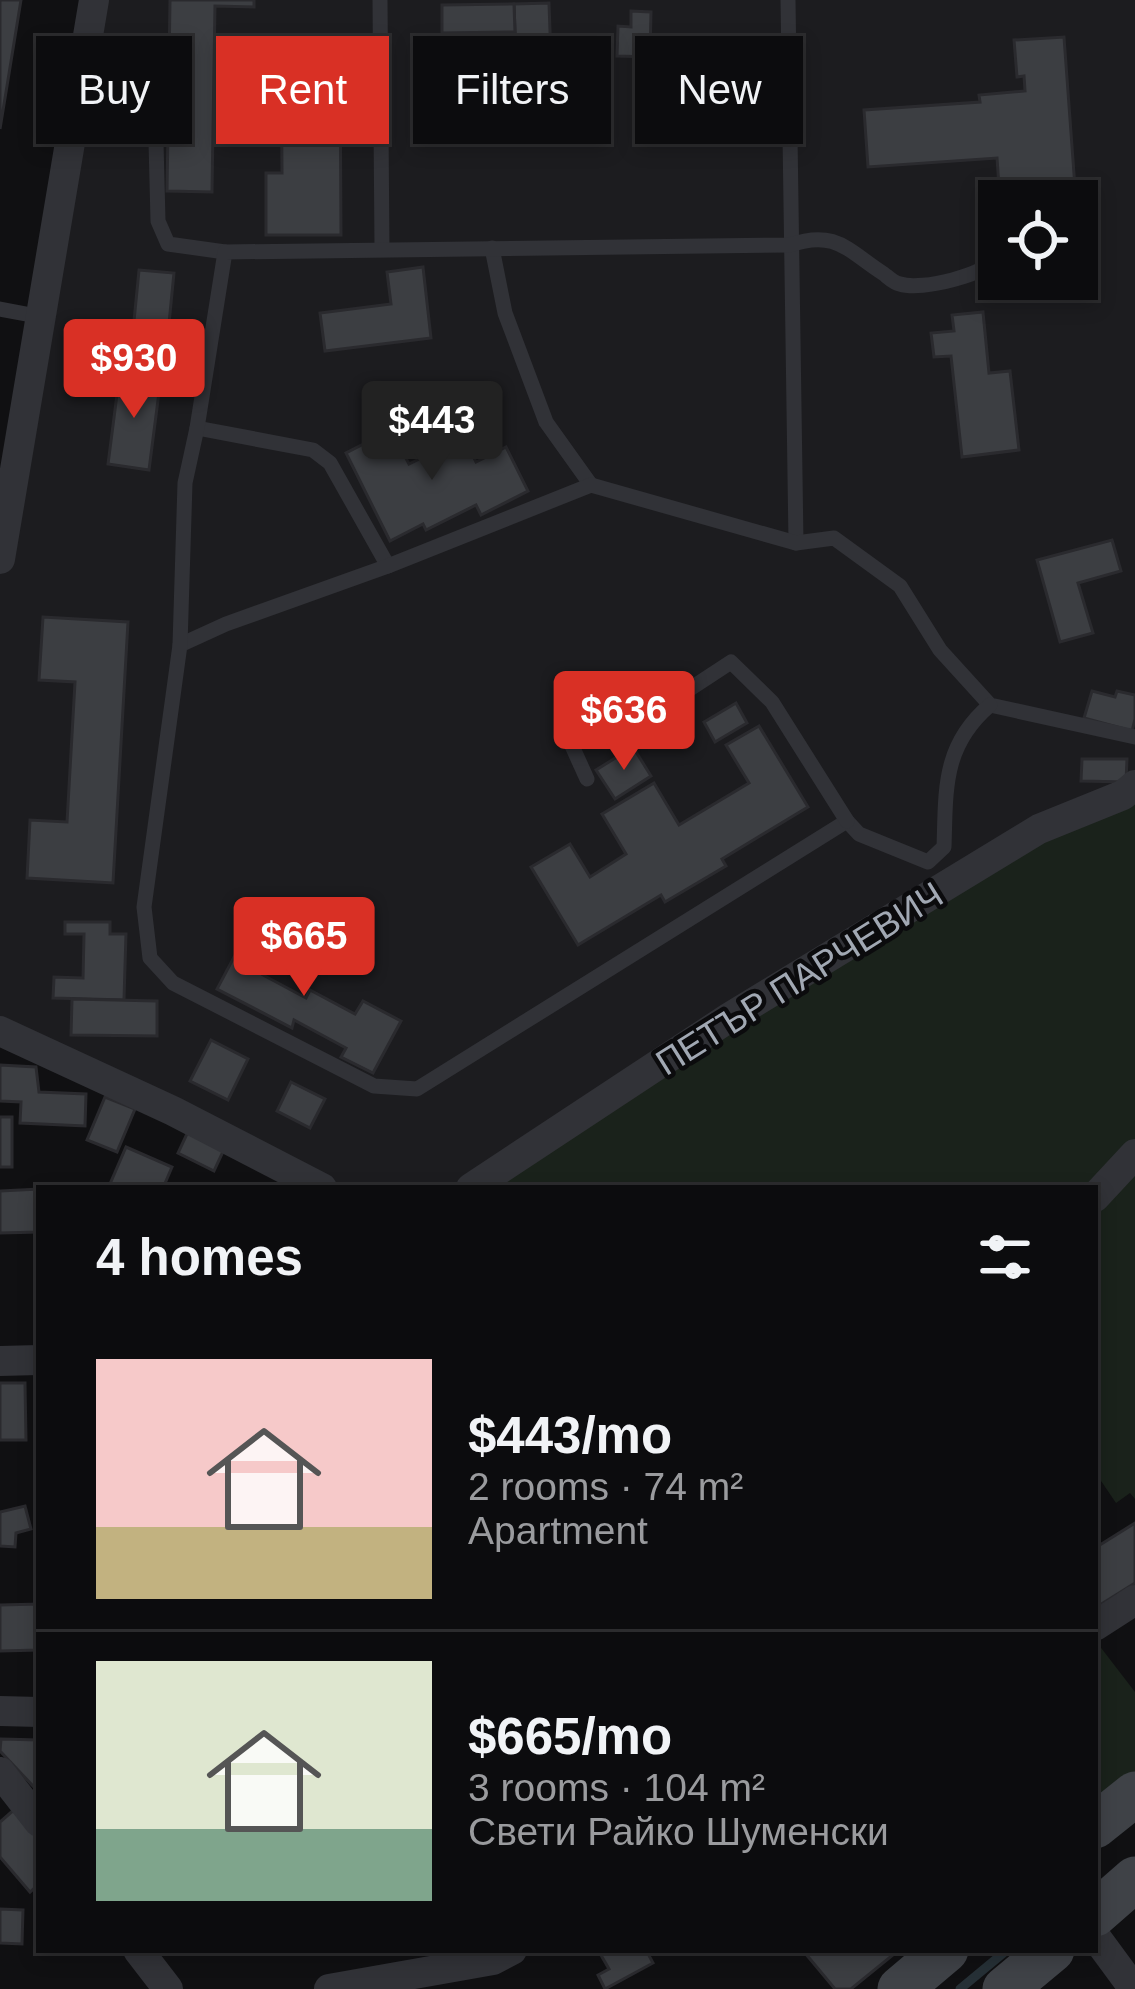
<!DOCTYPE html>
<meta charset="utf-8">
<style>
:root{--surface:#0c0c0e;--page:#1a1a1c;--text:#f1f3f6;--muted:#9a9b9e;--line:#2c2c2e;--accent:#d93025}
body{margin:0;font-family:Helvetica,sans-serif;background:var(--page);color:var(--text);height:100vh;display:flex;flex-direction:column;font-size:45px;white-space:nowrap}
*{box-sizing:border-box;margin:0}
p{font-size:39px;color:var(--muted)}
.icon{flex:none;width:66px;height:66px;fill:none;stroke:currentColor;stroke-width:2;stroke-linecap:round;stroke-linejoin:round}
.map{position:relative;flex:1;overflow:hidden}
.side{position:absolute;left:36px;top:1185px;width:1062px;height:768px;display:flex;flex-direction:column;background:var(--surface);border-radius:0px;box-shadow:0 6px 18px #0003,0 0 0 3px var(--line)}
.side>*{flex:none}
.hud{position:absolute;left:36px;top:36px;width:1065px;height:108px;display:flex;gap:24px}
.fabs{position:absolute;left:978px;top:180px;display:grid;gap:24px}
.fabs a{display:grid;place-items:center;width:120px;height:120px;border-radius:0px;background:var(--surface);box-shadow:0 6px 18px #0003,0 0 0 3px var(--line);font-size:60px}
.price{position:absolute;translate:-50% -102px;padding:0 27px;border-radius:12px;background:var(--accent);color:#fff;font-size:39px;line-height:78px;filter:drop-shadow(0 3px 6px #0008)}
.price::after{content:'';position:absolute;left:50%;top:72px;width:36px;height:27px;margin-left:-18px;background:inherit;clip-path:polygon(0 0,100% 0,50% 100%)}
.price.on{background:#222;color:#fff}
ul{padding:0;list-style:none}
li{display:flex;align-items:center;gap:36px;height:300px;padding:0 60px}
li+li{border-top:3px solid var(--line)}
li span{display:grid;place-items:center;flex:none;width:336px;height:240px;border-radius:0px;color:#555}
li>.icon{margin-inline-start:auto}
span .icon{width:144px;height:144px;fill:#fffc;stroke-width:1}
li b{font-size:51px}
h2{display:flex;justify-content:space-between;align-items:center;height:144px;padding:0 60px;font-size:51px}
.chip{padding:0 42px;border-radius:0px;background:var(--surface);box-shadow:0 6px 18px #0003,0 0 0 3px var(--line);font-size:42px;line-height:108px}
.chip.on{background:var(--accent);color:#fff}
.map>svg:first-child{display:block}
.built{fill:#1c1c1f;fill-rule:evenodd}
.green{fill:#1a221b}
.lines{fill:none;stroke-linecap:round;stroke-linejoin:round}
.stream{stroke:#263036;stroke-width:9}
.building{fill:#3c3e42;stroke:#2a2a2e;stroke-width:3}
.service{stroke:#313237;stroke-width:15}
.minor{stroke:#313237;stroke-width:30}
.secondary{stroke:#3f4247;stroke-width:45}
.labels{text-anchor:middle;stroke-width:9;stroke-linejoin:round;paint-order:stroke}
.street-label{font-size:36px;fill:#a1a8b3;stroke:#0b0b0d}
</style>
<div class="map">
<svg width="1135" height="1989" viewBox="0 0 1135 1989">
<rect width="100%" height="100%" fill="#101012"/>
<path class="built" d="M94 0H1135V785L471 1188H322L0 1031V559ZM999 201H1077V279H999Z"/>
<g class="green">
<polygon points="1135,785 1135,1499 1130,1493 1116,1503 1095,1472 1095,1188 471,1188"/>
<polygon points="1095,1640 1135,1692 1135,1794 1095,1826"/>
</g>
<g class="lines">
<polyline class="stream" points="960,1989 1007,1950"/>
</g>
<g class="building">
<polygon points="0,0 21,0 0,129"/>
<polygon points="170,0 254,0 254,7 215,6 212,192 167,191"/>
<polygon points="549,3 552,85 517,86 514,4"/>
<polygon points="514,4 515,32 442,33 442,5"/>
<polygon points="631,11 651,12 650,57 617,56 618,26 631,27"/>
<polygon points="1064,37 1076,201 1000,201 997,158 868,167 864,110 980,102 979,95 1025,91 1024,76 1017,77 1014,40"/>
<polygon points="281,52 340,52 341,235 266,235 266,173 282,173"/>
<polygon points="437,86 494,86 494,103 438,104"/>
<polygon points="423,267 431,338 325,351 320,313 391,304 387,272"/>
<polygon points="139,270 174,273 167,344 132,341"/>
<polygon points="983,312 989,373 1010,371 1019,450 962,457 951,356 934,357 931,333 954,331 952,315"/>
<polygon points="120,371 161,377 149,470 108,464"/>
<polygon points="391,430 409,464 464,437 476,462 506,447 528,491 481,515 476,505 426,530 423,524 390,541 346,453"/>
<polygon points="1112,540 1121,571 1078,583 1093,633 1060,642 1037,560"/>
<polygon points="43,617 128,622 113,883 27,878 30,820 67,822 75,682 39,680"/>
<polygon points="1092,691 1115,697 1117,691 1135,695 1135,719 1132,731 1084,718"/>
<polygon points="736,703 747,723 715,742 704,722"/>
<polygon points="759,726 808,807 722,859 726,866 665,902 661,895 578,945 531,867 570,844 590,877 626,854 602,814 654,783 679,825 749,783 726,745"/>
<polygon points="633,747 651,776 615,799 596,770"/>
<polygon points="1082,759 1127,759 1126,782 1081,781"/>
<polygon points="259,910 289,926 263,975 306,998 310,990 355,1014 363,1001 401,1021 373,1073 341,1057 346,1048 294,1020 292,1028 217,989"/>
<polygon points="65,922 110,922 110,934 126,934 124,1000 53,998 54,977 83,978 84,934 65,934"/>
<polygon points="72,999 157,1001 157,1036 71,1035"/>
<polygon points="211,1040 248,1059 228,1100 190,1081"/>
<polygon points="0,1065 36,1067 39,1092 86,1094 85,1126 20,1123 21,1102 0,1101"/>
<polygon points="291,1082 325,1099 310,1128 277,1111"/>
<polygon points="105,1097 135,1109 117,1152 87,1140"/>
<rect x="0" y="1117" width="12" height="50"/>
<polygon points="192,1123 228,1141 214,1171 178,1153"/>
<polygon points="126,1147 172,1167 163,1188 121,1188 110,1184"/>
<polygon points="39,1189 39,1232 0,1233 0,1191"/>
<polygon points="0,1383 25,1383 26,1440 0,1440"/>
<polygon points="25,1506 31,1529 16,1533 15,1547 0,1546 0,1512"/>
<polygon points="1135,1523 1135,1583 1095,1608 1095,1548"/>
<polygon points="39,1604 39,1650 0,1651 0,1605"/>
<polygon points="1,1739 39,1740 39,1780 33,1786 0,1751"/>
<polygon points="16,1808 39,1835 39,1884 30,1892 0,1857 0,1822"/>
<polygon points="0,1909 23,1910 22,1944 0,1943"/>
<polygon points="598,1950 646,1950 653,1963 605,1989 598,1975 609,1969"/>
<polygon points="808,1950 899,1950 851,1989 835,1989 805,1953"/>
</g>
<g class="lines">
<g class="service">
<polyline points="380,0 382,249"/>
<polyline points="788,0 796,543"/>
<polyline points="154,63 158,221 168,244 225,252"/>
<polyline points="492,248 505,313 546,422 591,485"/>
<polyline points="0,309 42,317"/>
<polyline points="197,428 313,450 330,463 388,566"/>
<polyline points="180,645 226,624 388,566 591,485 796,543 834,538 900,586 940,650 990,705 1135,737"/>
<path d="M990 705C942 746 946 790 944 847L928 862 859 834 847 821 417 1089 374 1086 173 983 150 958 144 907 180 645 185 483 197 428 225 252 790 245C836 229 848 251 884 274 889 278 894 283 900 284 922 291 985 275 999 257"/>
<polyline points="587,779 568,737 633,702 670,702 731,662 772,702 847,821"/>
</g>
<g class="minor">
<polyline points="0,559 94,0"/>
<polyline points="0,1031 173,1111 322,1188"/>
<polyline points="471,1188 730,1017 1039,829 1123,795 1135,785"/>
<polyline points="1095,1197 1135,1154"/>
<polyline points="0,1361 39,1360"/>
<polyline points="1095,1626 1135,1600"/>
<polyline points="0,1711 39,1712"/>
<polyline points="0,1772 39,1822"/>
<polyline points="1095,1936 1134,1989"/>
<polyline points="138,1950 168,1989"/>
<polyline points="329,1989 493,1960 512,1950"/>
</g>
<g class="secondary">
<polyline points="1095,1826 1135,1794"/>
<polyline points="1095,1914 1135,1879"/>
<polyline points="900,1989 946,1950"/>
<polyline points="1005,1989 1052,1950"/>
</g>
</g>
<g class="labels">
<g class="street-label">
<text transform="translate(799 978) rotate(-32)" y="13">ПЕТЪР ПАРЧЕВИЧ</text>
</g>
</g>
</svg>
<div class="fabs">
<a><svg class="icon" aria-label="locate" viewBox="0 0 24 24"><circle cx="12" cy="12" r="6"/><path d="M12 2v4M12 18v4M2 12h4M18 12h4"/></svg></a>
</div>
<b class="price" style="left:134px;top:421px">$930</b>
<b class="price on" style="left:432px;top:483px">$443</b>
<b class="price" style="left:624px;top:773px">$636</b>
<b class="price" style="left:304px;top:999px">$665</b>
<div class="hud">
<a class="chip">Buy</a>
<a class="chip on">Rent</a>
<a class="chip">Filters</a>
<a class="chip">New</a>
</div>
<section class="side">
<h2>4 homes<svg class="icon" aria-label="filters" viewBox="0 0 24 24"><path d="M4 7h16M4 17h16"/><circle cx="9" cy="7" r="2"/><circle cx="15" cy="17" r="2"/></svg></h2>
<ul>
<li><span style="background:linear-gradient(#f6c9c9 70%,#c2b280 0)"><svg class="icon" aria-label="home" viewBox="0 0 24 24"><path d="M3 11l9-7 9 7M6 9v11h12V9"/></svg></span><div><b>$443/mo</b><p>2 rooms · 74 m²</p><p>Apartment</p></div></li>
<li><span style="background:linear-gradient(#dfe7d0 70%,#7fa58c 0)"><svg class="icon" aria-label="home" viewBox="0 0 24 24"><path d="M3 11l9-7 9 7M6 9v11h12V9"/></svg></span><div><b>$665/mo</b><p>3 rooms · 104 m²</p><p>Свети Райко Шуменски</p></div></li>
</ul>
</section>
</div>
